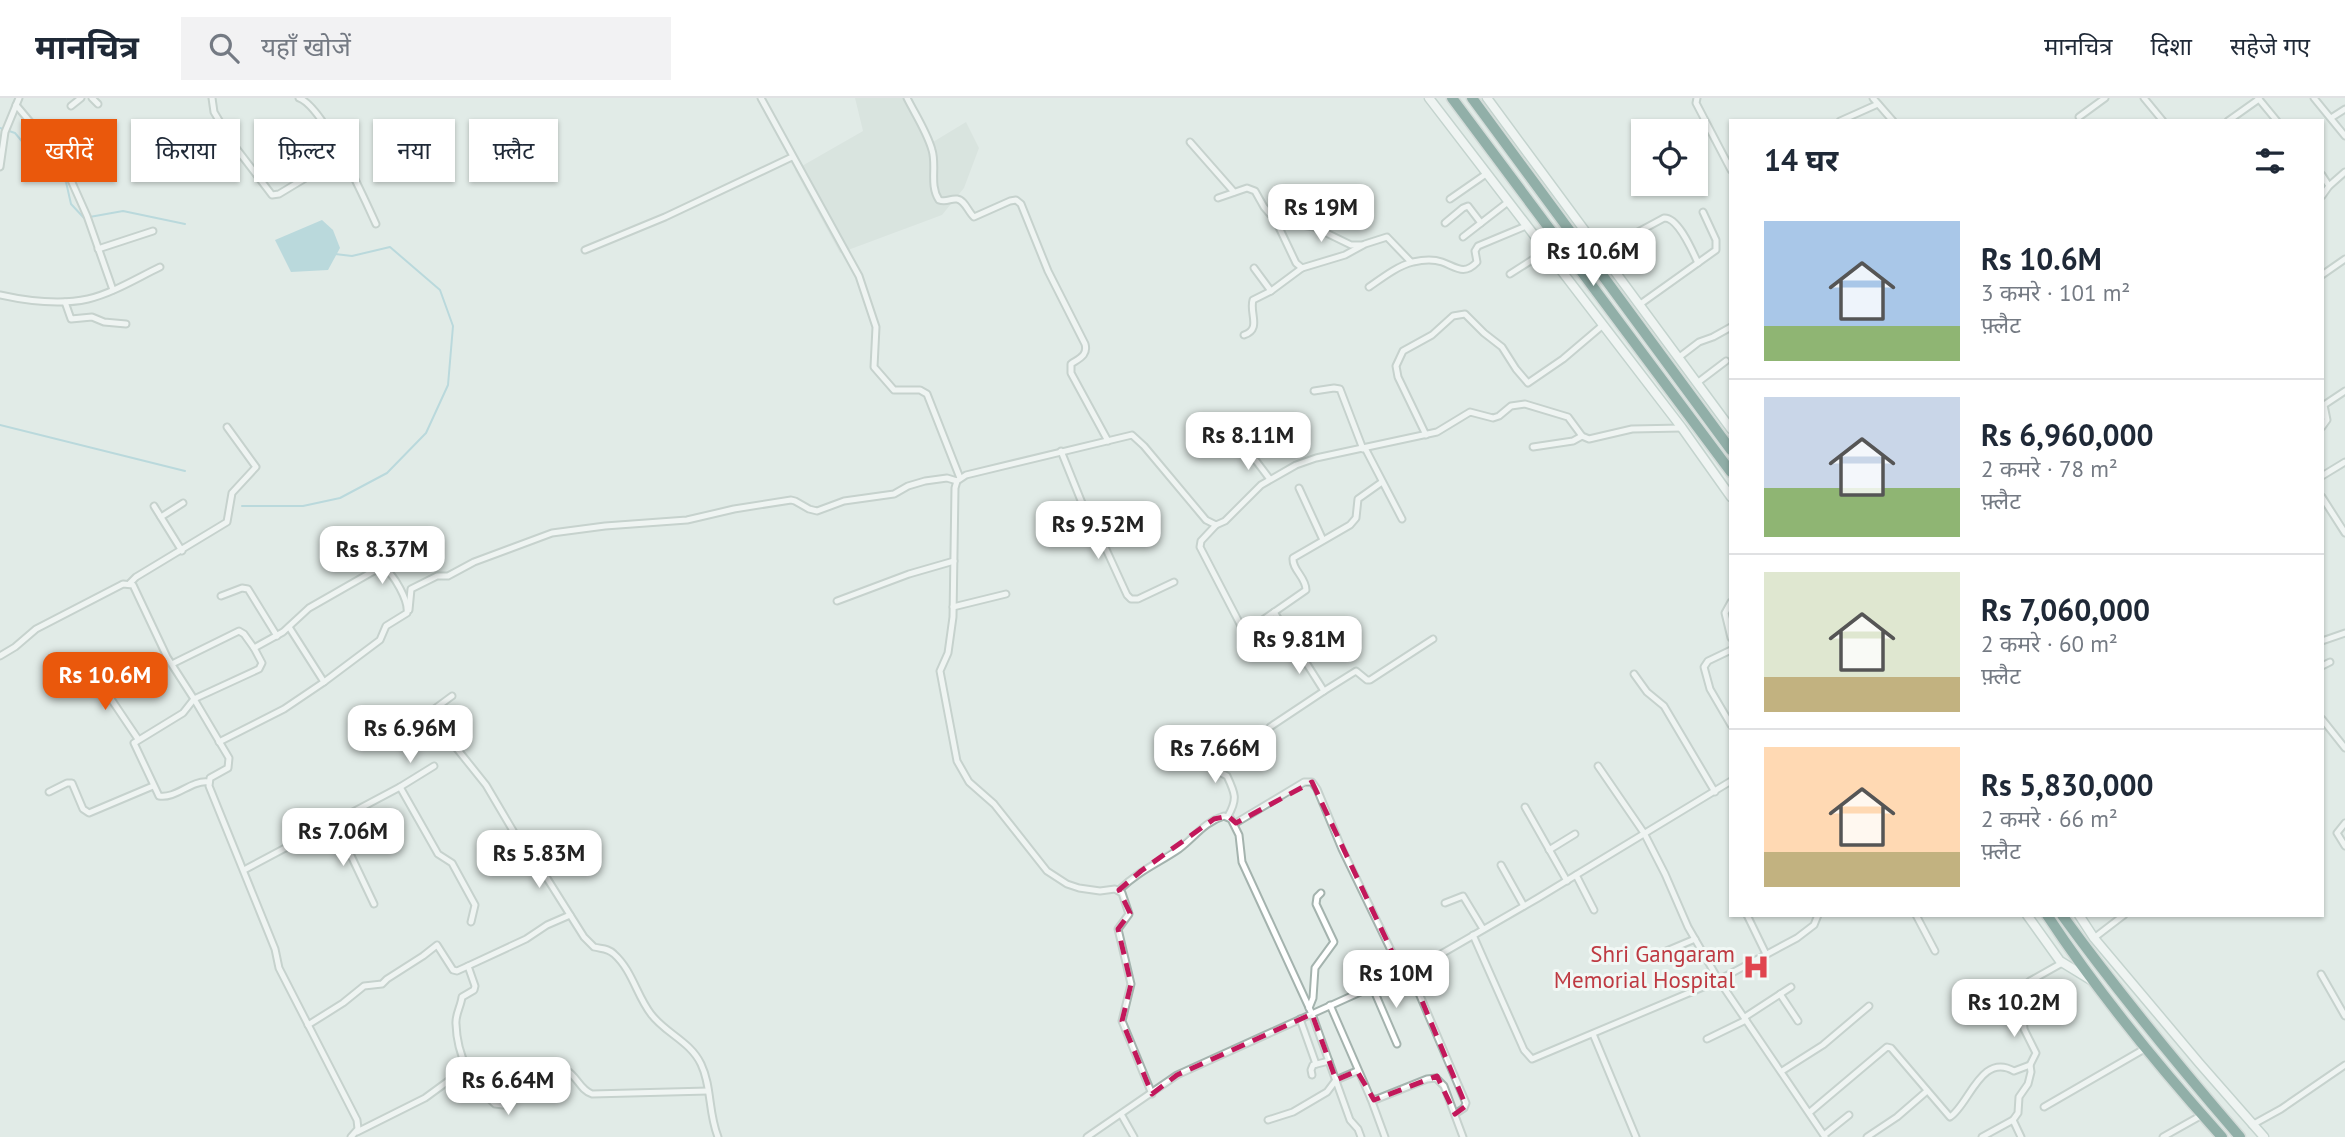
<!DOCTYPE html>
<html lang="hi">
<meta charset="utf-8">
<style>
:root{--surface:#fff;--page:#f2f2f3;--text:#1f2937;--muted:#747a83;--line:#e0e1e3;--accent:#ea580c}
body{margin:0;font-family:"PT Sans","Noto Sans Devanagari",sans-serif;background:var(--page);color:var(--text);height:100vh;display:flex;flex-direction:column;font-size:26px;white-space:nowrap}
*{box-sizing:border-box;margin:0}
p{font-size:23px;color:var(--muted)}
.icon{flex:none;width:38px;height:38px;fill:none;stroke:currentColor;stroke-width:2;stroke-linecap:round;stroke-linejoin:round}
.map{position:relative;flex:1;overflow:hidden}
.panel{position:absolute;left:1729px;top:21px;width:595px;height:798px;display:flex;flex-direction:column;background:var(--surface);border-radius:0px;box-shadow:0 2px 5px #0004}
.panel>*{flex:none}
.guide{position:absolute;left:21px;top:21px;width:665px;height:63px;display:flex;gap:14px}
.controls{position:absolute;left:1631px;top:21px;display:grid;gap:14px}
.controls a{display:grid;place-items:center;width:77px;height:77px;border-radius:0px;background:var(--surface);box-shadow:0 2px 5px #0004;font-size:35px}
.price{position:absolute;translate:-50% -60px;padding:0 16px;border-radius:14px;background:#fff;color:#222;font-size:23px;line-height:46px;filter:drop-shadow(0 2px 4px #0008)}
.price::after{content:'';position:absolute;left:50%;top:42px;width:21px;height:16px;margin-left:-10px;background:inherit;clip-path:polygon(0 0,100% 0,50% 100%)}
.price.active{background:var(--accent);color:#fff}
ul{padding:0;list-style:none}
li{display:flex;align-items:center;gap:21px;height:175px;padding:0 35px}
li+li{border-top:2px solid var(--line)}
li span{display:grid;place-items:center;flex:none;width:196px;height:140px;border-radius:0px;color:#555}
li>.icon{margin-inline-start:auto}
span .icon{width:84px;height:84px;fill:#fffc;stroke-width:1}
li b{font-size:30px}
h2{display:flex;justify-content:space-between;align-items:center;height:84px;padding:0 35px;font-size:30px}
.tag{padding:0 24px;border-radius:0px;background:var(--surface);box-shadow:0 2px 5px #0004;font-size:24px;line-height:63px}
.tag.active{background:var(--accent);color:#fff}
header{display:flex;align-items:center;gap:42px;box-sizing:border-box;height:98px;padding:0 35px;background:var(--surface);border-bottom:2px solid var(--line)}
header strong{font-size:33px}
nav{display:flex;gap:38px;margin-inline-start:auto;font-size:24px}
.search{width:490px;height:63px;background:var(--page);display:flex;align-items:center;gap:18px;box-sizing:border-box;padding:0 24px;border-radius:0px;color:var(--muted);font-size:26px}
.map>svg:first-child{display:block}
.built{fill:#cfdbd6}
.water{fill:#8ac3cf}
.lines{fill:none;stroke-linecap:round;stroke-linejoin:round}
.stream{stroke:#8ac3cf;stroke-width:2}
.street-casing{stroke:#a4b3ae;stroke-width:9}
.secondary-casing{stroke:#a0b7af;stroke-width:11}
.highway-casing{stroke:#c1c8c6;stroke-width:13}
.street{stroke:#fff;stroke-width:5}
.secondary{stroke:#fff;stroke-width:8}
.highway{stroke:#2f675c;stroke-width:10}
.marked{fill:none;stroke:#c2185b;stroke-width:5;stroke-dasharray:14 9;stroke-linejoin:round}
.labels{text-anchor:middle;stroke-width:6;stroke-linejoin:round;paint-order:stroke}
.health-label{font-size:23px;fill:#be3a42;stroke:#f1f8f5;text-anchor:end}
</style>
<header>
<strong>मानचित्र</strong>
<div class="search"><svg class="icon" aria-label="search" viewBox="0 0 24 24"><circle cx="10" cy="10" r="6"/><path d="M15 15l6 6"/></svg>यहाँ खोजें</div>
<nav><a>मानचित्र</a><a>दिशा</a><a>सहेजे गए</a></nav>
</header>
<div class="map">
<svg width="2345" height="1039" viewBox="0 0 2345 1039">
<rect width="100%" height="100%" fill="#e1ebe7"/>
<polygon class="built" points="855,0 911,0 933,44 966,24 979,50 964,90 942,117 840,155 795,72 863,33"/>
<polygon class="water" points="322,122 333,132 340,150 328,172 291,174 275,142"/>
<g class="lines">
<g class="stream">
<polyline points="0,30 15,35 49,76 61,80 66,84 71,106 84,120 123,113 185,126"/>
<polyline points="0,327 185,373"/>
<polyline points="242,408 303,408 340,400 387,375 426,335 448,287 453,228 440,192 390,149 352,158 335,156"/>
</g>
<defs>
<g id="street">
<polyline points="92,0 98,6"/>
<polyline points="212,0 214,14 233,46 272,97 279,96 342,58"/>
<path d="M299 0C324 9 364 100 376 126"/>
<polyline points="761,0 859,178 876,229 874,269 894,292 920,292 927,296 960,380"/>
<path d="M907 0C915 16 927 34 932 52 937 68 929 87 939 102 947 105 950 100 957 101 965 102 968 114 974 119L1010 103 1016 102 1021 106 1048 173 1085 246C1088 257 1080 260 1071 266V275L1108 343"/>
<polyline points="1697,0 1696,5 1731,72"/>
<polyline points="1873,0 1893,23"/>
<polyline points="2144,0 2163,23"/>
<polyline points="2258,0 2277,23"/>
<polyline points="2314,0 2345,38"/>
<polyline points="16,7 62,62 87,118 113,192"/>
<polyline points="71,8 81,0"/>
<polyline points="2079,19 2105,0"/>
<polyline points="2331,20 2345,11"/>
<polyline points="1840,23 1878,6"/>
<polyline points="2228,23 2259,1"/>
<polyline points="1190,44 1234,94"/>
<polyline points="0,69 5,34 19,0"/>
<polyline points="2322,77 2329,88 2322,98"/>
<polyline points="2329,88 2345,74"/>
<polyline points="1218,100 1247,90 1255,93 1264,109 1276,123 1296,165 1302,170 1345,157 1365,146 1387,139 1411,164"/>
<polyline points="1450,101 1486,76"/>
<polyline points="1276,123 1314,129 1351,147 1362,147"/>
<polyline points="1445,125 1463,110 1468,108 1481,125"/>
<polyline points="1463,139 1508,104"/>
<polyline points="98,151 153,133"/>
<polyline points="585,152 665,119 792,59"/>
<path d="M1601 154 1664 120C1678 119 1692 152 1698 165"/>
<polyline points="1254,170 1271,193"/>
<polyline points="1510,176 1546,153"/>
<polyline points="2322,177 2345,161"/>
<path d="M1369 189C1382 180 1397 168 1413 164 1422 162 1433 161 1442 164 1456 169 1464 178 1477 164L1475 153 1478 148 1526 128"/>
<path d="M0 197C27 203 61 207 88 201 113 195 137 180 160 169"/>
<polyline points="65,204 71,221 92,219 104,224 126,226"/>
<polyline points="1639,207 1716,152 1716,142 1703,114"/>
<path d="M1244 237C1262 231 1249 215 1253 202L1271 193 1302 170"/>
<polyline points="1678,260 1699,244 1713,239 1731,229"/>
<polyline points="1697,285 1726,263"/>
<polyline points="1314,293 1334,290 1340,291 1363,351"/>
<polyline points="2322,329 2327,322 2324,307 2345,293"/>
<polyline points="1426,337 1398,279 1396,268 1403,253 1432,237 1453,218 1465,216 1484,235 1502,249 1516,271 1528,285 1563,261 1603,227"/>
<polyline points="1533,349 1573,343 1582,338"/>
<polyline points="1365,350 1402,421"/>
<polyline points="1247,351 1269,380"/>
<polyline points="1061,353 1084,410 1105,449 1127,497 1131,501 1138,501 1174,484"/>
<polyline points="2322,378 2345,364"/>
<polyline points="1299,390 1323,442"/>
<polyline points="2322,399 2345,435"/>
<polyline points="154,408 182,453"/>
<polyline points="161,419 183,405"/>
<polyline points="1216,427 1201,443 1200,449 1253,551"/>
<polyline points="130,485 136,479 227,424 232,395 256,369 227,329"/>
<polyline points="221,498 242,490 248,491 277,538"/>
<polyline points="837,503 909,476 954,463"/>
<polyline points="1731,504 1725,515 1731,540"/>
<polyline points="953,509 1006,496"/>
<polyline points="409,512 411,491 437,478 448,478 474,464 552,435 605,428 687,422 734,411 791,402 795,403 809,411 817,413 844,403 894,396 908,388 925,383 947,380 957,383"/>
<polyline points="289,529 324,584"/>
<path d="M1244 535 1306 492C1306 479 1292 472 1293 460L1350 427 1356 420 1358 401 1382 384"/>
<polyline points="2322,543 2345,535"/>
<polyline points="1731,552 1708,563 1704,569 1710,591 1731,627"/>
<polyline points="0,558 15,549 36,531 123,486 133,487 167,559 194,601 229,660 228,670 210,680 209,688 275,851 279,870 357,1022 358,1031 351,1039"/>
<path d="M172 566 239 533 244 536 254 550 283 534 309 510 379 470 383 469C394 476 409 503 407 515L386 528 380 542 324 584 284 611 219 644"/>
<polyline points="2322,568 2330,564"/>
<polyline points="97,573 107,595 138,641"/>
<polyline points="1634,576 1647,594 1664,608 1715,694"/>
<polyline points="1324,593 1356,573 1367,582 1370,582 1433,541"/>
<path d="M452 598 433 612 430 617 486 687 522 748 538 766 584 839 594 849C602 851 608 850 614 856 632 872 637 898 651 916 665 935 690 943 701 966 712 989 708 1014 718 1039"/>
<polyline points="2322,621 2345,650"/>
<polyline points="1270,629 1324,593 1274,514"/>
<path d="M1210 661 1216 672 1227 678C1235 695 1238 701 1228 718"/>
<polyline points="1598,668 1644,735 1665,776 1688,829 1718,881 1825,1039"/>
<path d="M208 684C191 682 176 701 159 698L134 645 183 615 194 601 259 571 262 565 254 550"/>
<polyline points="400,689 434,668"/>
<polyline points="49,694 67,685 72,685 83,711 89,715 153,688"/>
<polyline points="1525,709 1567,783"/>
<polyline points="335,724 374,806"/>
<polyline points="2345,725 2337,735 2345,748"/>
<polyline points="1234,726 1304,684 1312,684 1317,691 1342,751 1402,875"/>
<polyline points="1549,752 1575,736"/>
<polyline points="1501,767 1524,808"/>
<polyline points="244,772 400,689 438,756 452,765 475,807 471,824"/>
<polyline points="1576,777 1594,812"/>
<path d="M1119 792C1140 772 1157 766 1179 751 1195 739 1204 724 1224 718L1231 721 1239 737 1242 764 1312 916 1350 1022 1358 1031 1361 1039"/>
<polyline points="1445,805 1463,798 1483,831"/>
<polyline points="1747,817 1766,856"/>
<polyline points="1916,817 1935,853"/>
<polyline points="1473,837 1524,952 1532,961 1715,884 1797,840 1814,827 1818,817"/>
<polyline points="2094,840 2124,817"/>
<polyline points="1657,857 1695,841"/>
<polyline points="468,868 526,841 547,827 570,817"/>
<polyline points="1409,872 1466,1005 1464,1010 1455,1016"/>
<polyline points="2321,876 2345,918"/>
<polyline points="1372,888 1397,946"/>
<polyline points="1780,896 1798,923"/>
<polyline points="1330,907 1371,1001 1377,1001 1427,981 1436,980 1444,988 1463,1039"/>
<polyline points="1309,910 1313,900 1315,870 1334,844 1316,806 1317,799 1321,795"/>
<polyline points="1745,919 1791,889"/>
<polyline points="1300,921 1316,966"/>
<path d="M308 927 343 905 364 888 382 886 387 881 423 858 437 847 453 872 457 873 468 868 475 888 474 892 462 899C461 908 455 917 456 926 457 957 471 986 495 1006L503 1007 566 972C577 978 580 992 592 996L708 993"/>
<polyline points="1593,936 1636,1039"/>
<polyline points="1707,941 1746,922"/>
<polyline points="1782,973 1823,947 1869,908"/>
<polyline points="1312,977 1311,972 1313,967 1329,963"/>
<polyline points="1152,996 1122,923 1131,886 1118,831 1129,816 1122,795 1115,791 1100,793 1079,790 1067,786 1047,773 994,706 969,684 957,663 940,573 948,555 953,519 955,390 957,383 966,377 1132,337 1144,348 1206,422 1216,427 1225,423 1261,387 1296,367 1316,360 1437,334 1470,314 1493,320 1499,318 1511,308 1525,306 1568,319 1582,338 1589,341 1632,331 1682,330"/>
<polyline points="1371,1001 1385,1039"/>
<polyline points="2044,1009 2146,950"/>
<path d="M1810 1014 1887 949 1891 950 1950 1019C1969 1007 1981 954 2014 973L2030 967"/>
<polyline points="1121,1016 1134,1039"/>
<polyline points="1268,1022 1293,1014 1327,994 1336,982 1357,973"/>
<polyline points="2252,1027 2281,1011 2345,967"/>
<polyline points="357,1034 425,1000 466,970"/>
<polyline points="1824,1037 1849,1017"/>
<polyline points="1087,1039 1177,977 1429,863 1538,800 1731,683"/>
<polyline points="1867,1039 1897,1019 1927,993"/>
<polyline points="1982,1039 2013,1022"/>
<polyline points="2021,1039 2013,1022 2018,1015 2019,999 2028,986 2031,974 2030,967 2036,955 2024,931 2021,890 2030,883 2062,865"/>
<polyline points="2163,1039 2202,1017"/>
</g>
<g id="secondary">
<polyline points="1429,0 1682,330 1731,399"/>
<polyline points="1487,0 1731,331"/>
<polyline points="2027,817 2060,863 2091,882"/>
<polyline points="2079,817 2094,840 2200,966 2264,1039"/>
</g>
<g id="highway">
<polyline points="1452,0 1731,374"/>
<polyline points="1472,0 1731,352"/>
<path d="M2047 817C2099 896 2159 969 2222 1039"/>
<path d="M2062 817C2118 894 2178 967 2240 1039"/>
</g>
</defs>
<use href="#street" class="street-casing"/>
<use href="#secondary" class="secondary-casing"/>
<use href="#highway" class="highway-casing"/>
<use href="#street" class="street"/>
<use href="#secondary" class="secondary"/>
<use href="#highway" class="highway"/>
</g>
<path d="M0 0H2345V1039H0ZM1312 684 1402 875 1409 872 1466 1008 1455 1016 1437 978 1374 1002 1357 973 1336 982 1312 916 1177 977 1152 996 1122 923 1131 886 1118 831 1130 815 1119 792 1141 773 1214 721 1228 718 1236 725Z" fill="#e1ebe7" fill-opacity=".55" fill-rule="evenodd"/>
<path class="marked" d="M1312 684 1402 875 1409 872 1466 1008 1455 1016 1437 978 1374 1002 1357 973 1336 982 1312 916 1177 977 1152 996 1122 923 1131 886 1118 831 1130 815 1119 792 1141 773 1214 721 1228 718 1236 725Z"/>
<defs>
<symbol id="hospital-bare" viewBox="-9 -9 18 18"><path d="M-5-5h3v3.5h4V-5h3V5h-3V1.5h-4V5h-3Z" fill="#e0444e" stroke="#f1f8f5" stroke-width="2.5" paint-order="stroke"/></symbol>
</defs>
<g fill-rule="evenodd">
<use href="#hospital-bare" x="1737" y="850" width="38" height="38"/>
</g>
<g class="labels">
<g class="health-label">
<text x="1735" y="864">Shri Gangaram<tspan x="1735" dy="26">Memorial Hospital</tspan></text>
</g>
</g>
</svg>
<div class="controls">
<a><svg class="icon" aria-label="locate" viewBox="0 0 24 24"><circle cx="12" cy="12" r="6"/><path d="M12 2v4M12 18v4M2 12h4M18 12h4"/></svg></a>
</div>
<b class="price" style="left:1321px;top:146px">Rs 19M</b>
<b class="price" style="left:1593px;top:190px">Rs 10.6M</b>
<b class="price" style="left:1248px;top:374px">Rs 8.11M</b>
<b class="price" style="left:1098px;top:463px">Rs 9.52M</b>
<b class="price" style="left:382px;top:488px">Rs 8.37M</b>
<b class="price" style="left:1299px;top:578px">Rs 9.81M</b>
<b class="price active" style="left:105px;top:614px">Rs 10.6M</b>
<b class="price" style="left:410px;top:667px">Rs 6.96M</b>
<b class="price" style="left:1215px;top:687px">Rs 7.66M</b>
<b class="price" style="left:343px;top:770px">Rs 7.06M</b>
<b class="price" style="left:539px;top:792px">Rs 5.83M</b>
<b class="price" style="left:1396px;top:912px">Rs 10M</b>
<b class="price" style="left:2014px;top:941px">Rs 10.2M</b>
<b class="price" style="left:508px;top:1019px">Rs 6.64M</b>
<div class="guide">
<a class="tag active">खरीदें</a>
<a class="tag">किराया</a>
<a class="tag">फ़िल्टर</a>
<a class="tag">नया</a>
<a class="tag">फ़्लैट</a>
</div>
<section class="panel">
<h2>14 घर<svg class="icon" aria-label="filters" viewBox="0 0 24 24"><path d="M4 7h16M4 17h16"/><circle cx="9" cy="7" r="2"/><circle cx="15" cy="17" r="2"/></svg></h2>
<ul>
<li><span style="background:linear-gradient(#a9c7e8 75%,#8fb573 0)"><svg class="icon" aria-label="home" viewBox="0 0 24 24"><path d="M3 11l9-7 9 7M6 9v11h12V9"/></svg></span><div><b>Rs 10.6M</b><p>3 कमरे · 101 m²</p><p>फ़्लैट</p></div></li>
<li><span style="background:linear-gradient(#c9d6e8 65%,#8fb573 0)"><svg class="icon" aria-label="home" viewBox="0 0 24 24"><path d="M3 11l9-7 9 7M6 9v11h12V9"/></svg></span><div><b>Rs 6,960,000</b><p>2 कमरे · 78 m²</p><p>फ़्लैट</p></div></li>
<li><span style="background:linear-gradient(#dfe7d0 75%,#c2b280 0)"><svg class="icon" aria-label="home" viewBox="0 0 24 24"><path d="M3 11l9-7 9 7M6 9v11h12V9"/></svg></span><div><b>Rs 7,060,000</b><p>2 कमरे · 60 m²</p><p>फ़्लैट</p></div></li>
<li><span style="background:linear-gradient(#ffd9b3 75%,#c2b280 0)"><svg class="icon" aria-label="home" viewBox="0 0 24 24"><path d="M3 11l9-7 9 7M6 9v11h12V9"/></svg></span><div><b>Rs 5,830,000</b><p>2 कमरे · 66 m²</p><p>फ़्लैट</p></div></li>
</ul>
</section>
</div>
